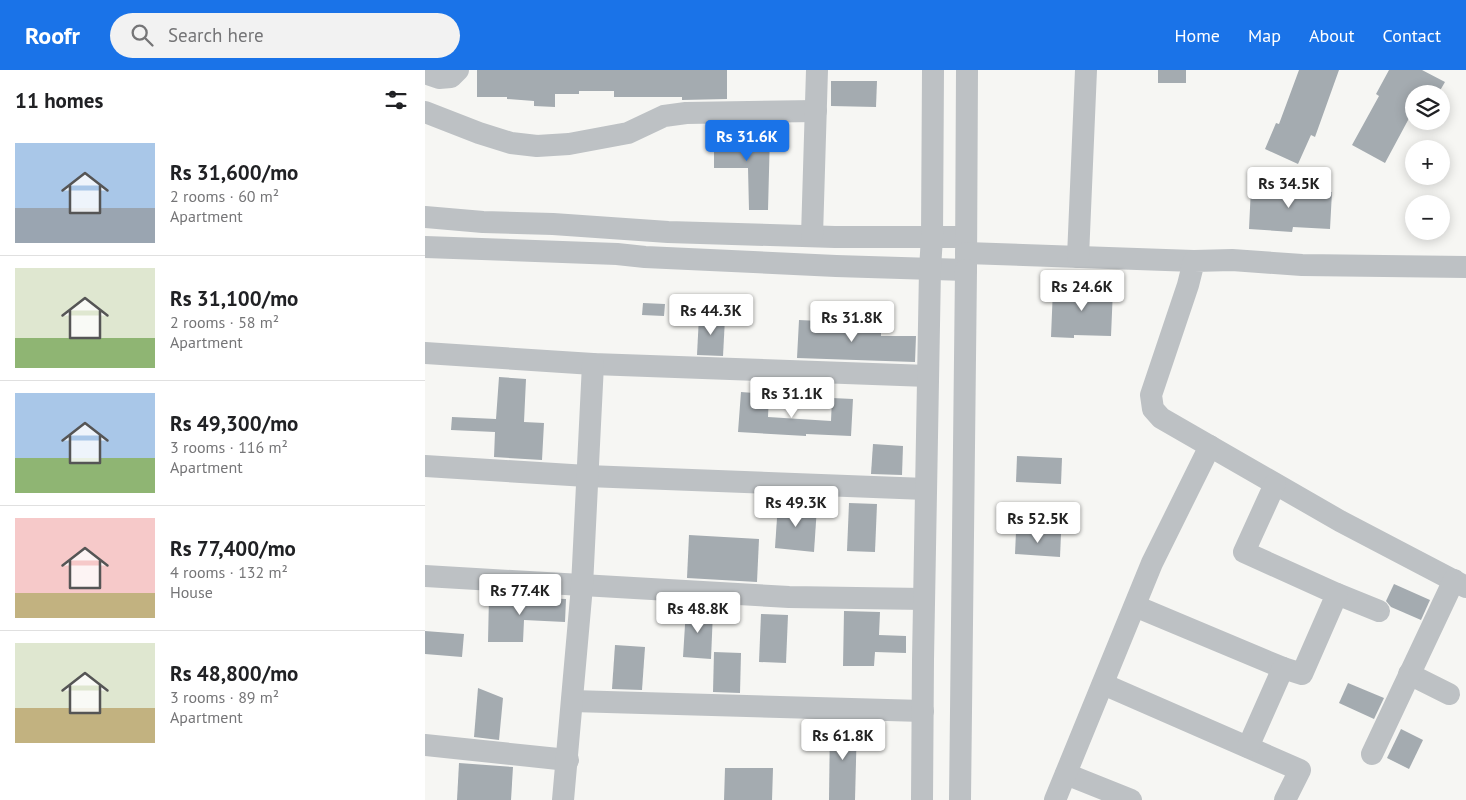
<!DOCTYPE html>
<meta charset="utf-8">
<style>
:root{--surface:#fff;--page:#f2f2f2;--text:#202124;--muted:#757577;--line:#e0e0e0;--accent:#1a73e8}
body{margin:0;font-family:"PT Sans",sans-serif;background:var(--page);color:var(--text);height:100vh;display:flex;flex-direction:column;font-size:19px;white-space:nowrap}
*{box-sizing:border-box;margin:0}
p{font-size:16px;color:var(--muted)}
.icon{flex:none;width:28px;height:28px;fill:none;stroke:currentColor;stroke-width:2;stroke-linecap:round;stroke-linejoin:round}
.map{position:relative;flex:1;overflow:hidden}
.details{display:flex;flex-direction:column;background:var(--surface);width:425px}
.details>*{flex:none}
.controls{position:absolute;left:980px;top:15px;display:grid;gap:10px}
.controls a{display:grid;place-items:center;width:45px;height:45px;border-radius:50%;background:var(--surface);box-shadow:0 2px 12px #0003;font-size:25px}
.price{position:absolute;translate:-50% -42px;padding:0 11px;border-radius:5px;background:#fff;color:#222;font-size:16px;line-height:32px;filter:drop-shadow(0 1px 2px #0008)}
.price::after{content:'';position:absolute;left:50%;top:30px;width:15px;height:11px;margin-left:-8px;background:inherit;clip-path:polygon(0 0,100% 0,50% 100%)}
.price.active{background:var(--accent);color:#fff}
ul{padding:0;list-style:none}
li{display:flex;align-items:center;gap:15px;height:125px;padding:0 15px}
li+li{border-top:1px solid var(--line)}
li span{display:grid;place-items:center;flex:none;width:140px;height:100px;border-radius:0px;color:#555}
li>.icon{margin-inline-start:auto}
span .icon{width:60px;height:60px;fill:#fffc;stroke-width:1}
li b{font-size:21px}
h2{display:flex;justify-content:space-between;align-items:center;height:60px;padding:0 15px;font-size:21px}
header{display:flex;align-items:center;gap:30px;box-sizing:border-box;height:70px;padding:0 25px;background:var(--accent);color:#fff}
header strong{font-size:24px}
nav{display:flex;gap:28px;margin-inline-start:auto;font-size:18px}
.search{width:350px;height:45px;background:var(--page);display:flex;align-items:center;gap:12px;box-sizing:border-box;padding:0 18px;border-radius:28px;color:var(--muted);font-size:19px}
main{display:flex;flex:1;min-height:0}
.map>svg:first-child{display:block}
.building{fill:#a4abb0}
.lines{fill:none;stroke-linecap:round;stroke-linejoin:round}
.minor{stroke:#bdc1c4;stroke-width:22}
</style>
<header>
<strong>Roofr</strong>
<div class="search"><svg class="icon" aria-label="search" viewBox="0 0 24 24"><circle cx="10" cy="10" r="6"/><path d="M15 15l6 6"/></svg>Search here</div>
<nav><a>Home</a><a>Map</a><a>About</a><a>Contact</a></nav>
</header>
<main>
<section class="details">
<h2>11 homes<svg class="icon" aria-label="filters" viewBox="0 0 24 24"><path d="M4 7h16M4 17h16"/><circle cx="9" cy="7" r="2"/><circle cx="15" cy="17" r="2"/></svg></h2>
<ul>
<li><span style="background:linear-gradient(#a9c7e8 65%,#9aa5b1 0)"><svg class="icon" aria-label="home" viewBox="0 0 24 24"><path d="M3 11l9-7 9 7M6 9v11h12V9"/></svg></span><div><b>Rs 31,600/mo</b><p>2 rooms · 60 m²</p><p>Apartment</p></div></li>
<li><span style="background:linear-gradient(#dfe7d0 70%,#8fb573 0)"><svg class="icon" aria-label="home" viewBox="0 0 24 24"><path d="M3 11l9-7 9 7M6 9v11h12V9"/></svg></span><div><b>Rs 31,100/mo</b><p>2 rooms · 58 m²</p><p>Apartment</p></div></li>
<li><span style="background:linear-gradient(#a9c7e8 65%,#8fb573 0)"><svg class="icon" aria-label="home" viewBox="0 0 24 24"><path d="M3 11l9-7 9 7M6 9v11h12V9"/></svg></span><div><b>Rs 49,300/mo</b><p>3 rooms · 116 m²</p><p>Apartment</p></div></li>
<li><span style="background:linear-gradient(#f6c9c9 75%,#c2b280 0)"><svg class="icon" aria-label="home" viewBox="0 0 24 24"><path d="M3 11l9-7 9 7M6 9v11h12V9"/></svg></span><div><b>Rs 77,400/mo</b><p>4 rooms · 132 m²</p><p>House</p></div></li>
<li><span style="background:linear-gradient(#dfe7d0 65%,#c2b280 0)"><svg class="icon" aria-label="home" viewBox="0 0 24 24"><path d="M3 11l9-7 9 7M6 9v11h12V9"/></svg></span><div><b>Rs 48,800/mo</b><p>3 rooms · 89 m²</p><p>Apartment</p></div></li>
</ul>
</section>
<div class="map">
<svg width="1041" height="730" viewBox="0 0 1041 730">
<rect width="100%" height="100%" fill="#f6f6f3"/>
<g class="building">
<polygon points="52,0 302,0 302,29 257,30 257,27 189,27 189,21 154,21 154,24 130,24 130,37 109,36 109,31 82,29 82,27 52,27"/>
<rect x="733" y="0" width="28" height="13"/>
<polygon points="874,0 914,0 890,67 886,65 873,94 840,79 851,53 854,54"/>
<polygon points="964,0 997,0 1020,12 1013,24 989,24 989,39 960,93 927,75 954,26 951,24"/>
<polygon points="406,11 452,11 451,37 406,36"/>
<polygon points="289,62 345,63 343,140 324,140 323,98 289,98"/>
<polygon points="826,117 907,122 905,159 868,157 867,162 824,159"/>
<polygon points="628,218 688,219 686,266 649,265 649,268 626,267"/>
<polygon points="218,233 240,234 239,246 217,245"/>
<polygon points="274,246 300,248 298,286 272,285"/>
<polygon points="374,250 456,254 456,266 491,266 490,292 372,288"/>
<polygon points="74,307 101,309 99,352 119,353 117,390 69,387 70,362 26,360 27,347 71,349"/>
<polygon points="316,322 344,324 343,347 406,351 407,328 428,329 426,366 381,364 381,366 313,362"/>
<polygon points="448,374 478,376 477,405 446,404"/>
<polygon points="592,386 637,388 636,414 591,412"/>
<polygon points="353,433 392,437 389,482 350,478"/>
<polygon points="424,433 452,434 450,482 422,481"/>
<polygon points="591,462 636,464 635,487 590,484"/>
<polygon points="264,465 334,469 332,512 262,508"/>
<polygon points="969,514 1005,530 996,550 966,537 961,531"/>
<polygon points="64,526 141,529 140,552 99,550 98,572 63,572"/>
<polygon points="261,539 288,541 286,589 258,587"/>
<polygon points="419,541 455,542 454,565 481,566 481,583 450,582 449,596 418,596"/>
<polygon points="336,544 363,545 361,593 334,592"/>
<polygon points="0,561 39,564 37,587 0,584"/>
<polygon points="190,575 220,577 217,620 187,619"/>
<polygon points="289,582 316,583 315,623 288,622"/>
<polygon points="923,613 959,628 949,649 914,633"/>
<polygon points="53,618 78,628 74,670 49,667"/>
<polygon points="405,652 432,653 430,730 404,730"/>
<polygon points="976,659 998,670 984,699 962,688"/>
<polygon points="34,693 88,697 86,730 32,730"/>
<polygon points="300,698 348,698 347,730 299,730"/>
</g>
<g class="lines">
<g class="minor">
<polyline points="0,3 14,8 26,7 33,0"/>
<polyline points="0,42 54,63 86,73 112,76 144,74 203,63 239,46 261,43 391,41"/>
<polyline points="0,147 58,152 128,154 243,162 410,167 540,167"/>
<polyline points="387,166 392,0"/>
<polyline points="0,177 192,184 220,187 411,196 541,200 542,0"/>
<polyline points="541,183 769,191"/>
<polyline points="653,187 661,0"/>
<polyline points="1041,197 877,195 807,190 769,191 763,215 726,325 728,339 736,348 915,451 1041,517"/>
<polyline points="0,283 168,294 503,306"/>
<polyline points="0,396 162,406 501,419"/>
<polyline points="0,506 364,527 499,529"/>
<polyline points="912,524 954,541"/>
<polyline points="710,536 858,598"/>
<polyline points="984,604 1024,624"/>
<polyline points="678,614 875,700 860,730"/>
<polyline points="147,631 498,641"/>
<polyline points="0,675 143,690"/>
<polyline points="823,677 858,598 877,604 912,524 819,482 850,414"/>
<polyline points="947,684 1029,510"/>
<polyline points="641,704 706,730"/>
<polyline points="138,730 157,516 168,294"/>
<polyline points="497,730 498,590 505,199 507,167 508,0"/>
<polyline points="535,730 541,200"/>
<polyline points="630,730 727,493 785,376"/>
</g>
</g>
</svg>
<div class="controls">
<a><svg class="icon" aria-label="layers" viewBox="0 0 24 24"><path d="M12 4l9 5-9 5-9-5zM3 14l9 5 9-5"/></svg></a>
<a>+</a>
<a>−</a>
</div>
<b class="price active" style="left:322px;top:92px">Rs 31.6K</b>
<b class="price" style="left:864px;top:139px">Rs 34.5K</b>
<b class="price" style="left:657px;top:242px">Rs 24.6K</b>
<b class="price" style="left:286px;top:266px">Rs 44.3K</b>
<b class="price" style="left:427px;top:273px">Rs 31.8K</b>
<b class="price" style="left:367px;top:349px">Rs 31.1K</b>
<b class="price" style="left:371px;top:458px">Rs 49.3K</b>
<b class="price" style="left:613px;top:474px">Rs 52.5K</b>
<b class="price" style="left:95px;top:546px">Rs 77.4K</b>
<b class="price" style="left:273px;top:564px">Rs 48.8K</b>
<b class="price" style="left:418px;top:691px">Rs 61.8K</b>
</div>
</main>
